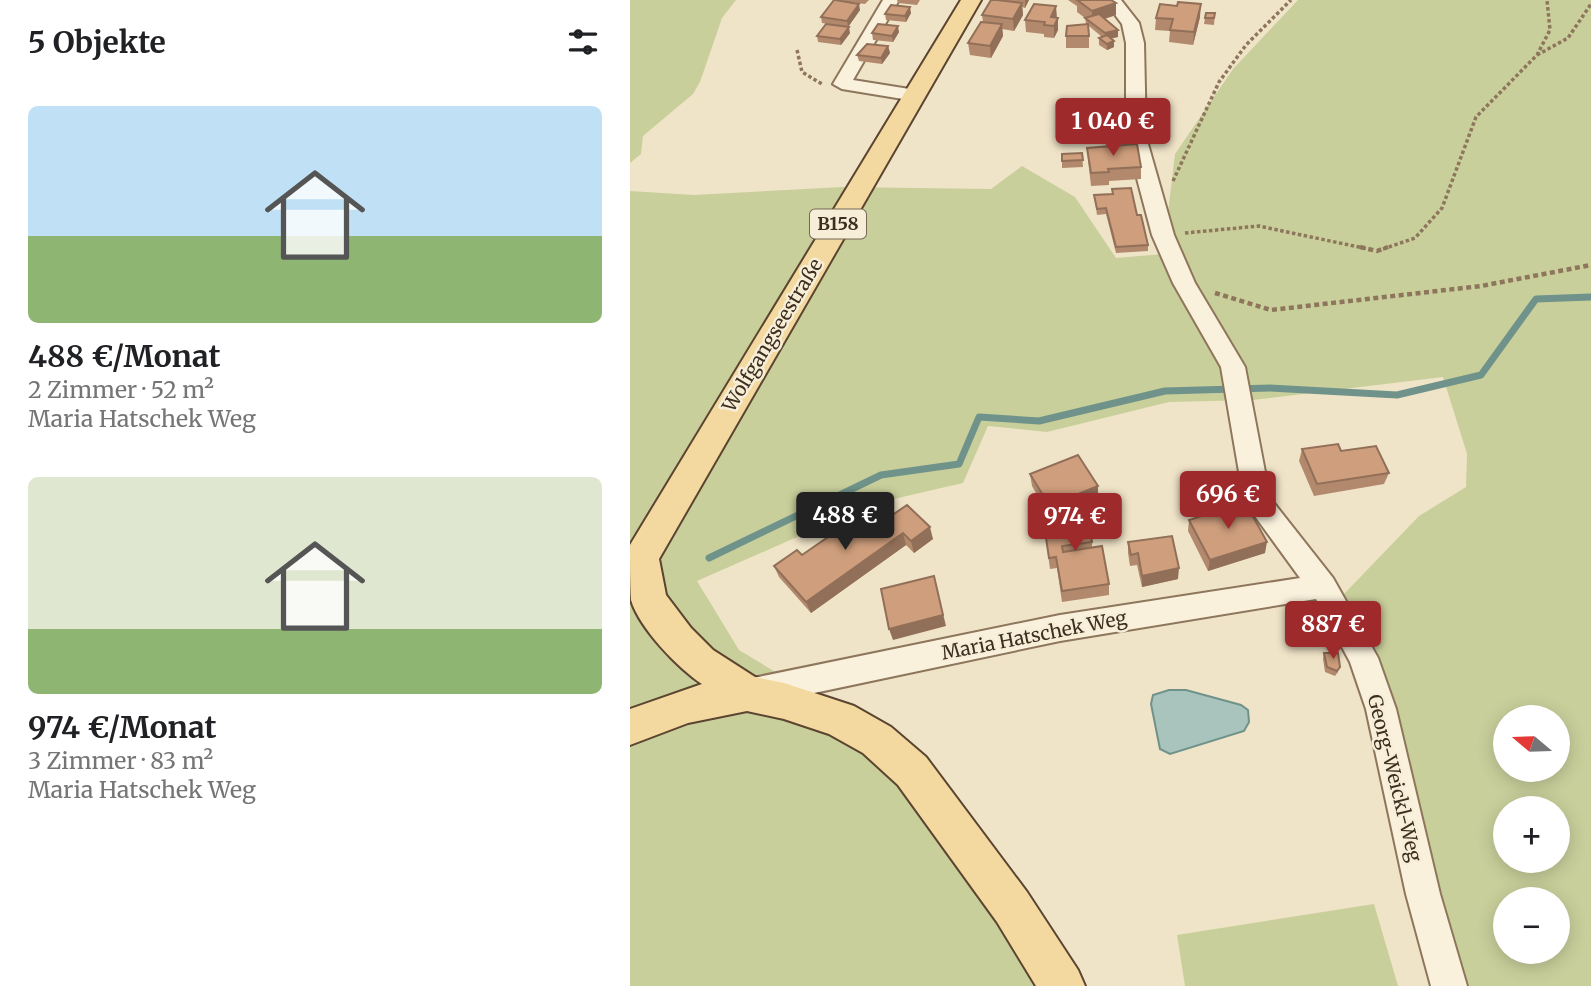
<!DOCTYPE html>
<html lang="de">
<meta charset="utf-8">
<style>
:root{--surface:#fff;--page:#f6f6f6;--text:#202124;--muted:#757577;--accent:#9e2a2b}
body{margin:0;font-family:Merriweather,serif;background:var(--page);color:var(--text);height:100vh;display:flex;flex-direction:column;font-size:26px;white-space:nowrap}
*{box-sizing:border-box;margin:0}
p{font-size:23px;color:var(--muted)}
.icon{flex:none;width:38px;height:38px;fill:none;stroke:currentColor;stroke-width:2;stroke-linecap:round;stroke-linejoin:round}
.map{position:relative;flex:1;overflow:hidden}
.drawer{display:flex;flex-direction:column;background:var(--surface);width:630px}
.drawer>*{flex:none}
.needle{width:46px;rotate:289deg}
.controls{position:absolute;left:863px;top:705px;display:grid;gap:14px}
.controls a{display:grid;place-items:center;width:77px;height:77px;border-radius:50%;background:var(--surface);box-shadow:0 4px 18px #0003;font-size:35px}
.price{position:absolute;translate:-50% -60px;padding:0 16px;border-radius:7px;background:var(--accent);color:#fff;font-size:23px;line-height:46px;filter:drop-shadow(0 2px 4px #0008)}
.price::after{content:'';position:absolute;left:50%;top:42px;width:21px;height:16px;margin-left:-10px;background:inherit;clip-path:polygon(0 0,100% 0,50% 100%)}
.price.active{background:#222;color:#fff}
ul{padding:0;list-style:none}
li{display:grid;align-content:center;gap:14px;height:371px;padding:0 28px}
li span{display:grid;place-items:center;height:217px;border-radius:10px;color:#555}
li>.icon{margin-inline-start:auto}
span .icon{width:126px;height:126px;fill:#fffc;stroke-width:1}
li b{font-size:30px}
h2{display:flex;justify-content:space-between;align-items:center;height:84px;padding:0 28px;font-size:30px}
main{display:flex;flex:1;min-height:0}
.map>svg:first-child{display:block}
.green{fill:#c9cf9b;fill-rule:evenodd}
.water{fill:#a9c4bc;stroke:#6f938a;stroke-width:2}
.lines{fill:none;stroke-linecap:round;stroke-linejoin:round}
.stream{stroke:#6f938a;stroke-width:7}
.minor-casing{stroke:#8d765c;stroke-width:4}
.major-casing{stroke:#5b4430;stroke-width:4}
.path-far1{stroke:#8d765c;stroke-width:3.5;stroke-dasharray:3.5 2.5;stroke-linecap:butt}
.path{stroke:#8d765c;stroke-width:4.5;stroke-dasharray:5 3.5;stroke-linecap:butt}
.minor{fill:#faf1dc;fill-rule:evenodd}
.major{fill:#f3d9a0;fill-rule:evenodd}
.wall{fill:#b2896c}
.shaded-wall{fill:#916f58}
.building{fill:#cf9f7d;stroke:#916f58;stroke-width:2}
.labels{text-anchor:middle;stroke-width:5;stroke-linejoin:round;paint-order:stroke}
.shield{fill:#f7eed8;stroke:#756857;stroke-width:2}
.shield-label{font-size:18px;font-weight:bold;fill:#3d2e20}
.street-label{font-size:19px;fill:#3d2e20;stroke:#f7eed8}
</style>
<main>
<section class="drawer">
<h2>5 Objekte<svg class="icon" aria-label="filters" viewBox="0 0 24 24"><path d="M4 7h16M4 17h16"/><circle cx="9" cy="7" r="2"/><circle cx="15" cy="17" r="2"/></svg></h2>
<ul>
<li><span style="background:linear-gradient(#bfe0f5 60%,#8fb573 0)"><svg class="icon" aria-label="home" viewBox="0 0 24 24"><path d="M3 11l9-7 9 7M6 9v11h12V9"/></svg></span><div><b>488 €/Monat</b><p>2 Zimmer · 52 m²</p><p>Maria Hatschek Weg</p></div></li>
<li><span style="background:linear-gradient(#dfe7d0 70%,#8fb573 0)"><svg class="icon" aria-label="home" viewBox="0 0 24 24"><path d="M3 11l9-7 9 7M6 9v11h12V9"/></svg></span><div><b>974 €/Monat</b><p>3 Zimmer · 83 m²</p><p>Maria Hatschek Weg</p></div></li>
</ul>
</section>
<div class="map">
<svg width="961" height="986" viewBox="0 0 961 986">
<rect width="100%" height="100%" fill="#f0e4c8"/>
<g class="green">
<polygon points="0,0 106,0 92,18 70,82 63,94 13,136 11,154 0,163"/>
<path d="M668 0H961V986H816L714 594 789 516 836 487 837 454 813 377 623 400 539 402 417 432 358 426 333 483 242 504 67 581 109 650 288 758 443 986H0V191L64 195 212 187 361 189 392 166 445 197 486 258 533 254 545 154 603 69ZM875 718H928V770H875ZM875 808H928V861H875ZM875 900H928V952H875Z"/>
<polygon points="744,904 768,986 555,986 547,935"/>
</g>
<polygon class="water" points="539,690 556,690 611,705 618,710 619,722 614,731 540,754 530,749 521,704 523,695"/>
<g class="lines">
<polyline class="stream" points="79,558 251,475 329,464 349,417 409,421 535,391 640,388 767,395 851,375 906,299 961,297"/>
<defs>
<g id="minor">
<polygon points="253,0 269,0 223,80 292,91 294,95 292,99 285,101 212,89 203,84"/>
<polygon points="474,0 491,0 509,23 514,43 516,137 544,235 565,283 615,367 640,498 703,578 748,658 766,709 810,894 837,986 801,986 776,894 736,709 720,662 686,599 430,641 123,706 112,702 108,692 112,682 123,678 430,615 670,578 614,501 591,367 543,283 522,235 496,137 496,43 492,24"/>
</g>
<path id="major" d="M331 0H351L29 559 36 595 61 628 83 650 125 677 154 683 224 706 261 727 296 757 397 892 448 970 455 986H406L367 922 268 785 233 753 199 734 154 719 117 711 58 723 0 745V709L72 684C49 669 9 628 1 600 0 584 0 562 0 545Z"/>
</defs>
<use href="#minor" class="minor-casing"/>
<use href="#major" class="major-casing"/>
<g class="path-far1">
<polyline points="167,50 172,72 192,84"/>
<polyline points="907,55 938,38 961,4"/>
<polyline points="543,181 589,82 616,45 661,0"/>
<polyline points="555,233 629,226 738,249"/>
<polyline points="753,249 785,238 812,208 846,117 907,55 920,30 917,0"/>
</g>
<g class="path">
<polyline points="730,247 747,251 758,247"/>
<polyline points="585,293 641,310 851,286 961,265"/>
</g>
<use href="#minor" class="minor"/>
<use href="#major" class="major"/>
</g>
<g class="wall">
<polygon points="212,0 239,0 235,4 220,2 230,10 218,27 192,23 191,17 212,1"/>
<polygon points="267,0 290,0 287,5 268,3"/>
<polygon points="361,0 399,0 395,8 392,7 393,15 384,31 372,29 373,36 361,58 340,55 338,43 353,22 352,15"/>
<polygon points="438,0 481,0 486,3 486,15 474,19 488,37 480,38 484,41 484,47 477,50 469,45 469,38 472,37 459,26 459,48 436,48 436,36 456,24 455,18 447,12 447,6"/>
<polygon points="281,13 276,22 256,20 255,14"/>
<polygon points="585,13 584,25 574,24 575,18"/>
<polygon points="570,17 563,45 539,42 540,31 525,30 526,18"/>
<polygon points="427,18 428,30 424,38 414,37 414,34 396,32 395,20"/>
<polygon points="269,32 263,42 243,40 242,33"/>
<polygon points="220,33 211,45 188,42 187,36"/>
<polygon points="258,46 260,53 252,64 229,61 227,55"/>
<polygon points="457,148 511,167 511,179 479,181 479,185 461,186 458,160"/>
<polygon points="452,153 453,167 432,168 432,154"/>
<polygon points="482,189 507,215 518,245 518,251 486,253 476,214 467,215 465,201 464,195 482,194"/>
<polygon points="672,449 711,451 759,473 754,484 684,496 669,461"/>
<polygon points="400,474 468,486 468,498 432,513 429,507 417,512 402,486"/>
<polygon points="277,505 303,539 284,553 276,545 181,613 149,577 144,566 172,555 206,532 204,526 233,535"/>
<polygon points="413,518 453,526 462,542 462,548 479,584 479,595 432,602 427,568 420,569"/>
<polygon points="559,520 635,553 578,571 558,531"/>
<polygon points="498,542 548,579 512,587 507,565 500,566 498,553"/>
<polygon points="694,653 708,672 705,676 695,672 693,659"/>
</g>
<g class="shaded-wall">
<polygon points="395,0 399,0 395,8"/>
<polygon points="392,3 393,15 384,31 383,19"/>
<polygon points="486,3 486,15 462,23 462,11"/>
<polygon points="229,4 230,10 218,27 217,21"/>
<polygon points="571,4 570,17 563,45 564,32"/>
<polygon points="426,6 427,18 421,17"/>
<polygon points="280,7 281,13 276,22 275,16"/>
<polygon points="428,18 428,30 424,38 424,26"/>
<polygon points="372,24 373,36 361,58 360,46"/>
<polygon points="268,26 269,32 263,42 262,36"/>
<polygon points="219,27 220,33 211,45 210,39"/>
<polygon points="488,30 488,37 475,40 475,33"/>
<polygon points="484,41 484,47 477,50 477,44"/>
<polygon points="258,46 260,53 252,64 251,58"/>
<polygon points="468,486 468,498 432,513 431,501"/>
<polygon points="428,495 429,507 417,512 416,500"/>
<polygon points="300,527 303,539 284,553 281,541"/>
<polygon points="273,533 276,545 181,613 176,602"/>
<polygon points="637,542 635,553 578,571 580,560"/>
<polygon points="549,568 548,579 512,587 512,576"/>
<polygon points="304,576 316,626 263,640 259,629"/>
</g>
<g class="building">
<polygon points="204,0 205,0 229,4 217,21 191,17"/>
<polygon points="361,0 367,0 392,3 383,19 352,15"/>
<polygon points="447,0 481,0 486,3 462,11"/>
<polygon points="548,2 571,4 564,32 540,30 543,19 526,18 530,4 547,6"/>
<polygon points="404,4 426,6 421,17 428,18 424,26 414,25 415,22 395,20"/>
<polygon points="261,5 280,7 275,16 255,14"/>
<polygon points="576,13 585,13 584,18 575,18"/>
<polygon points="469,14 488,30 475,33 455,18"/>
<polygon points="351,22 372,24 360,46 338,43"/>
<polygon points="196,24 219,27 210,39 187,36"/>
<polygon points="248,24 268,26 262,36 242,33"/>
<polygon points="458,24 459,36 436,36 437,26"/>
<polygon points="477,35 484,41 477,44 469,38"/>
<polygon points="237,44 258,46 251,58 227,55"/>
<polygon points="507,144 511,167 478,169 479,172 461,173 457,148"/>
<polygon points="452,153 453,160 432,161 432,154"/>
<polygon points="501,188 507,215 511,215 518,245 486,247 476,208 467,209 464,195 483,194 482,189"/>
<polygon points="708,444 711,451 746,446 759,473 687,484 672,449"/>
<polygon points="448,455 468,486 431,501 428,495 416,500 400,474"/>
<polygon points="615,502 637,542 580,560 559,520"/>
<polygon points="277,505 300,527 281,541 273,533 176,602 144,566 167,550 172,555 208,530 204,526 216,517 233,535"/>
<polygon points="451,514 453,526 459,526 462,542 432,546 433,552 472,546 479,584 432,591 426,557 419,558 413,518"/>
<polygon points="542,536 549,568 512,576 508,553 501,555 498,542"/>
<polygon points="304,576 313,615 259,629 251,589"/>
<polygon points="694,653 708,653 710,667 707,671 697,667"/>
</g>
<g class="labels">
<rect class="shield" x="180" y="209.5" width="56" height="29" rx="5"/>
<g class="shield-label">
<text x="208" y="230">B158</text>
</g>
<g class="street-label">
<text transform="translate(142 335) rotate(-59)" y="7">Wolfgangseestraße</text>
<text transform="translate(404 635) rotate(-11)" y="7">Maria Hatschek Weg</text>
<text transform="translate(765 778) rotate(76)" y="7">Georg-Weickl-Weg</text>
</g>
</g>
</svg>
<div class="controls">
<a><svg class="needle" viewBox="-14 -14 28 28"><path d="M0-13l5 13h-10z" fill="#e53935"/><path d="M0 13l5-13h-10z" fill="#757577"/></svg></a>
<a>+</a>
<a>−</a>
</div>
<b class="price" style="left:483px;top:158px">1 040 €</b>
<b class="price" style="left:598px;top:531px">696 €</b>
<b class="price active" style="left:215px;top:552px">488 €</b>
<b class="price" style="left:445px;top:553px">974 €</b>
<b class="price" style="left:703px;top:661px">887 €</b>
</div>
</main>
